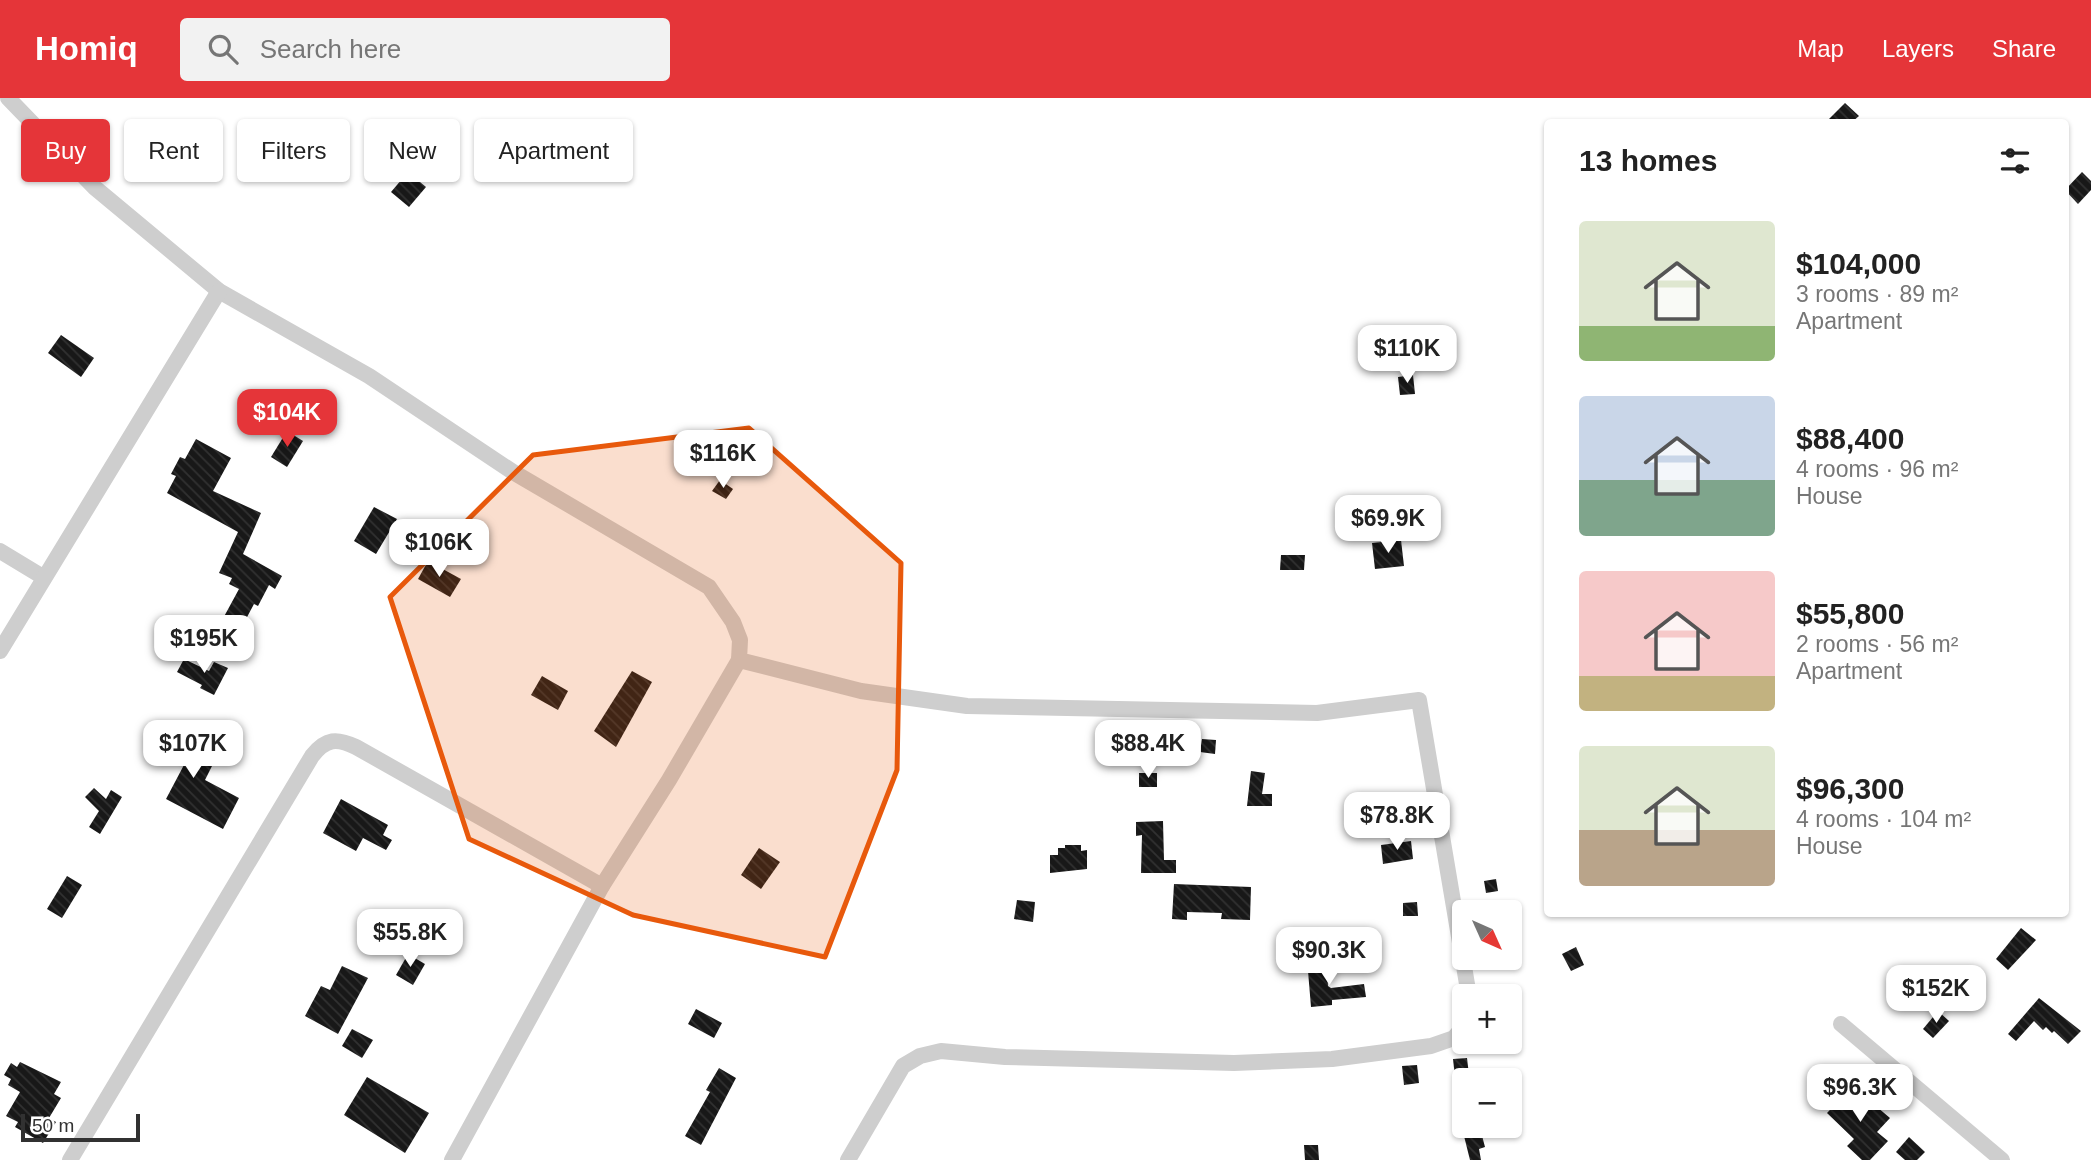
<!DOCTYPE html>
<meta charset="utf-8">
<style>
:root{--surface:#fff;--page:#f2f2f2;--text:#222;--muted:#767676;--accent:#e53539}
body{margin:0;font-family:Arial,sans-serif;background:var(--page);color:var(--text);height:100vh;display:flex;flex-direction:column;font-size:26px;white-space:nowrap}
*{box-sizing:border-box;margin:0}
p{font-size:23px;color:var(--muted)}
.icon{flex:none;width:38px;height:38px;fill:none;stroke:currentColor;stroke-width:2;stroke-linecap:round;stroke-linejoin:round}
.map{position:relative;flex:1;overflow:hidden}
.side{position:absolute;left:1544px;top:21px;width:525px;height:798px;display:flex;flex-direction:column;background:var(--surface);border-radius:7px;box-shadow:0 2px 5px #0004}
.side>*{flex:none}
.hud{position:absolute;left:21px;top:21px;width:665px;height:63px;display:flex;gap:14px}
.needle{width:46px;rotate:135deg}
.buttons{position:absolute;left:1452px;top:802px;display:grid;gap:14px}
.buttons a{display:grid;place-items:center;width:70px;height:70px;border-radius:7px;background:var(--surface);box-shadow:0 2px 5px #0004;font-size:35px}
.scale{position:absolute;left:21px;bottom:18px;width:119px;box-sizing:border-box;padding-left:7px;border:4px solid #313131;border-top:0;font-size:19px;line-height:24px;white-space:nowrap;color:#313131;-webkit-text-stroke:5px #fff;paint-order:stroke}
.price{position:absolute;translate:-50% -60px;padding:0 16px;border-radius:14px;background:#fff;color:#222;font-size:23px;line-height:46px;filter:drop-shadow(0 2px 4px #0008)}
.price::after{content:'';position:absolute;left:50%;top:42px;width:21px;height:16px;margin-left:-10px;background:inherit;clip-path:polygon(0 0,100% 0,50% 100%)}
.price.current{background:var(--accent);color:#fff}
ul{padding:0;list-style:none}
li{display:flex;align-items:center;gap:21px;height:175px;padding:0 35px}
li span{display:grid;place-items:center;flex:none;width:196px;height:140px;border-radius:7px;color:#555}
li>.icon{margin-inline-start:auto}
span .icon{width:84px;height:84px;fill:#fffc;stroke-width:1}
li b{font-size:30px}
h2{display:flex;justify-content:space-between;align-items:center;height:84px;padding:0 35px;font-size:30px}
.chip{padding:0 24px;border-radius:7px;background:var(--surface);box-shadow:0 2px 5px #0004;font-size:24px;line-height:63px}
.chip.current{background:var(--accent);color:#fff}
header{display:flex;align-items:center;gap:42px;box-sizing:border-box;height:98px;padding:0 35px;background:var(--accent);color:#fff}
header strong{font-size:33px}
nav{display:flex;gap:38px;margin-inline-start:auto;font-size:24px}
.search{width:490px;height:63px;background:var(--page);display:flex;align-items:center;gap:18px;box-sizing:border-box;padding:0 24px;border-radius:7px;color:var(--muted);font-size:26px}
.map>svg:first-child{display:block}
.building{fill:url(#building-back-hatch)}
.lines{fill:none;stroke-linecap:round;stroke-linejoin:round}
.minor{stroke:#cecece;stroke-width:16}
.marked{fill:#e8590c;fill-opacity:0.2;stroke:#e8590c;stroke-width:5;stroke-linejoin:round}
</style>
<header>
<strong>Homiq</strong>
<div class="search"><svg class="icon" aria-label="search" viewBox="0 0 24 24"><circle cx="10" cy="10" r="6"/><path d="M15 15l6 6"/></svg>Search here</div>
<nav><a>Map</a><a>Layers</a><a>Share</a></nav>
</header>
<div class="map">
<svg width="2091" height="1062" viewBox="0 0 2091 1062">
<defs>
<pattern id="building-back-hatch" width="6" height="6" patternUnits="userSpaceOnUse" patternTransform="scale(1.75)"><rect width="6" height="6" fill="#181818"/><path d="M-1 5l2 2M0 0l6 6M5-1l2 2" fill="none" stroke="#313131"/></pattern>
</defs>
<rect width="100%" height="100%" fill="#fff"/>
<g class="building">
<polygon points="1845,5 1859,18 1852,24 1826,24"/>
<polygon points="408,74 426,89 409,109 391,94"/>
<polygon points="2082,74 2091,83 2091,92 2078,106 2065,92"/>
<polygon points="61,237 94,260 81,279 48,255"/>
<polygon points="1413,277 1415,296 1400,297 1398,279"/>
<polygon points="287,333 303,343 287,369 271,359"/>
<polygon points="196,341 231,360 213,393 261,415 243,456 282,478 275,491 269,487 258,508 254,506 238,536 220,526 239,491 229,486 232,480 219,475 238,434 167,395 176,378 171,376 180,359 185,361"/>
<polygon points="720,382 733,391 726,401 712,393"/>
<polygon points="374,409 397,421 376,456 354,443"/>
<polygon points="1401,442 1404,468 1375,471 1372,445"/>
<polygon points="1281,457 1305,457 1304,472 1280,472"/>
<polygon points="428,463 461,481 450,499 418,481"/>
<polygon points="184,561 209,573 214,564 228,570 214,597 200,590 202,587 177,574"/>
<polygon points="632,573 652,584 616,649 594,633"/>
<polygon points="542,578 568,593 558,612 531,597"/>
<polygon points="157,623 184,637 179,648 213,666 205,682 239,700 223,731 166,701 185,665 146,646"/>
<polygon points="1202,641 1216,642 1215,656 1200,654"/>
<polygon points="1251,673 1265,675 1262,696 1272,696 1272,708 1247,708"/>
<rect x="1139" y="675" width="18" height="14"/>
<polygon points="94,690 106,701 111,692 122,699 100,736 89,729 99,713 85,699"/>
<polygon points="341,701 388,727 383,737 392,742 386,752 363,740 356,753 323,735"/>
<polygon points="1163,723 1164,762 1176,762 1176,775 1141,775 1142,737 1136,738 1136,724"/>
<polygon points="1411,743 1413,761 1383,766 1381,747"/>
<polygon points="1065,747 1081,747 1081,753 1087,752 1087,771 1050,775 1050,757 1058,757 1058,750 1065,750"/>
<polygon points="759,750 780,764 761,791 741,777"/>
<polygon points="67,778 82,787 62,820 47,811"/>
<polygon points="1496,781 1498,793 1486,795 1484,783"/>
<polygon points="1174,786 1251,789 1250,822 1221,821 1222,815 1187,814 1187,822 1172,821"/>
<polygon points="1017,802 1035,804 1033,824 1014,821"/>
<polygon points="1417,804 1418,818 1403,818 1403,805"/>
<polygon points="2021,830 2036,842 2008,872 1996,861"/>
<polygon points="1576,849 1584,867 1571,873 1562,856"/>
<polygon points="408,856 425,866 413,887 396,877"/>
<polygon points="1326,858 1328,888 1331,890 1364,886 1366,899 1332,902 1332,907 1311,909 1308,873 1315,872 1314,859"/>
<polygon points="342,868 368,880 338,936 305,918 321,888 330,892"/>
<polygon points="2039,900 2081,933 2068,946 2054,933 2052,935 2046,929 2043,932 2034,923 2016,943 2008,936"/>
<polygon points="696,911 722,925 714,940 688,926"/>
<polygon points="1938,913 1949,923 1933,940 1923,931"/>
<polygon points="352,931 373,942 362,960 342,948"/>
<polygon points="1467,960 1469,977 1455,979 1453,961"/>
<polygon points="20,964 61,984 54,996 61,1000 49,1020 56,1024 43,1045 15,1029 18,1024 6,1018 20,994 8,987 11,981 4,977 11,965 17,969"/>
<polygon points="1417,967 1419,985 1404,987 1402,968"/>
<polygon points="719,970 736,980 701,1047 685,1038 710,994 706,992"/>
<polygon points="367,979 429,1015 405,1055 344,1017"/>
<polygon points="1851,990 1875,1012 1877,1009 1890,1020 1877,1034 1888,1043 1870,1062 1862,1062 1847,1048 1854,1041 1827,1015"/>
<polygon points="1480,1030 1485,1049 1479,1051 1481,1062 1470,1062 1463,1034"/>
<polygon points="1909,1039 1925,1054 1917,1062 1905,1062 1896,1054"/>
<polygon points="1304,1047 1318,1047 1319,1062 1305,1062"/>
</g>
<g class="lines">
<g class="minor">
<polyline points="8,0 94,89 219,193 369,278 513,374 709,489 733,524 740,542 739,562 861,593 967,608 1317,615 1419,602 1469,898"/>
<polyline points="0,453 43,479"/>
<polyline points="0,553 219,193"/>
<polyline points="1841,926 2002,1062"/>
<path d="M70 1062 312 658C326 640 337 640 356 649L602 788"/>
<polyline points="452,1062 602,788 669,682 739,562"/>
<polyline points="848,1062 903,968 920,958 941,953 1005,959 1234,965 1332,961 1431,948 1454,940 1465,927"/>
</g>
</g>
<path class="marked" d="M749 330 901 465 897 672 825 859 633 817 469 741 390 499 533 357Z"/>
</svg>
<div class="buttons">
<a><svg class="needle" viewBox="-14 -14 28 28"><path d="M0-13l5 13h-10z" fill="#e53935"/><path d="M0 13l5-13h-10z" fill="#767676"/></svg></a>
<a>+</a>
<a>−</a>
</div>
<div class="scale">50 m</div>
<b class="price" style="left:1407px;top:287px">$110K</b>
<b class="price current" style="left:287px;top:351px">$104K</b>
<b class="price" style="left:723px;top:392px">$116K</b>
<b class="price" style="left:1388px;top:457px">$69.9K</b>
<b class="price" style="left:439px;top:481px">$106K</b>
<b class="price" style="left:204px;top:577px">$195K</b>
<b class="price" style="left:193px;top:682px">$107K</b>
<b class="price" style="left:1148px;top:682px">$88.4K</b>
<b class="price" style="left:1397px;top:754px">$78.8K</b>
<b class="price" style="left:410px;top:871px">$55.8K</b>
<b class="price" style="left:1329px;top:889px">$90.3K</b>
<b class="price" style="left:1936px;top:927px">$152K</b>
<b class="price" style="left:1860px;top:1026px">$96.3K</b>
<div class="hud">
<a class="chip current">Buy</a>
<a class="chip">Rent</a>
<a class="chip">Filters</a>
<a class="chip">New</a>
<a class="chip">Apartment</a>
</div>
<section class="side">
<h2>13 homes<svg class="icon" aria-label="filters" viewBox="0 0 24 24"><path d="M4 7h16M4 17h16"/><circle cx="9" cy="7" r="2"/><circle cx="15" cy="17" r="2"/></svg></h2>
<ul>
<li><span style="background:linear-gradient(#dfe7d0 75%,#8fb573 0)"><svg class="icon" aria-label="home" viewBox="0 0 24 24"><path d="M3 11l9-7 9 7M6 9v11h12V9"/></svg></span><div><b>$104,000</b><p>3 rooms · 89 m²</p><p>Apartment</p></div></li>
<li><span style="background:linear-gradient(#c9d6e8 60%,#7fa58c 0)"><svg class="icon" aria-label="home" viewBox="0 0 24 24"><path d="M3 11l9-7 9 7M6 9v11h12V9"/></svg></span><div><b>$88,400</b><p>4 rooms · 96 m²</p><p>House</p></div></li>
<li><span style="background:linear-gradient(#f6c9c9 75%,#c2b280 0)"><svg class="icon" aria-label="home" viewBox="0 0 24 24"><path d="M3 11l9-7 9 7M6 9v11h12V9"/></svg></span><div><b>$55,800</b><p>2 rooms · 56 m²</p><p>Apartment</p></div></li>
<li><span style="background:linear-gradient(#dfe7d0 60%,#b9a48a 0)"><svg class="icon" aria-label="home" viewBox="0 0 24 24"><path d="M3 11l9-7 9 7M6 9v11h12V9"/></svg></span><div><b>$96,300</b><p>4 rooms · 104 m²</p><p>House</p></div></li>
</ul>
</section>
</div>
